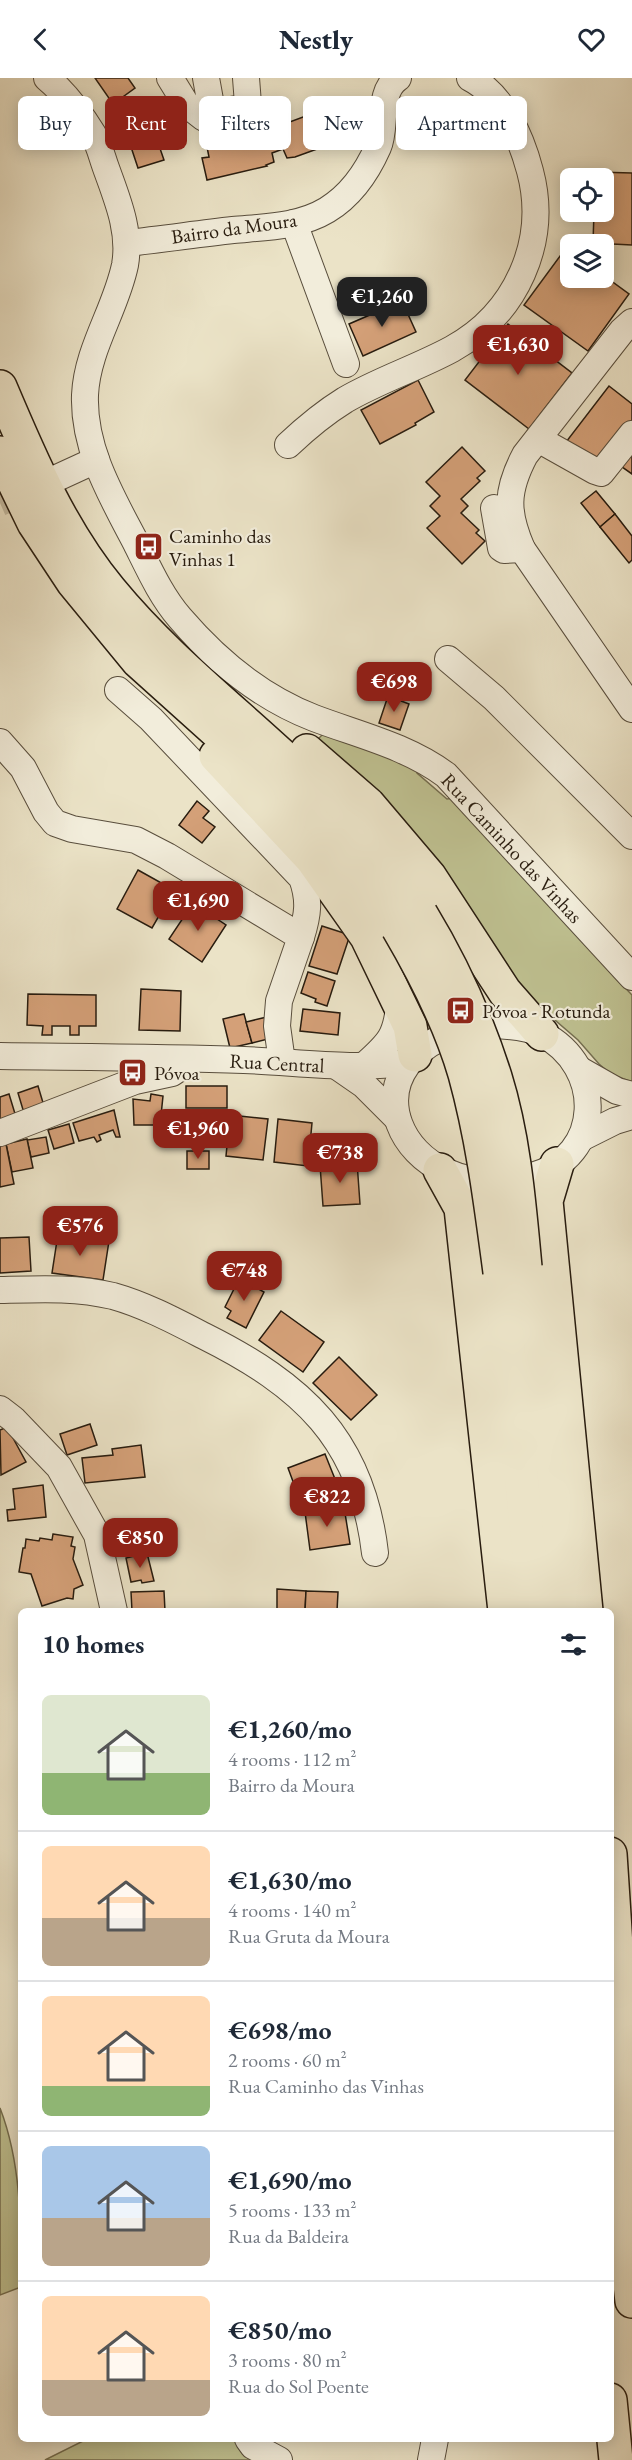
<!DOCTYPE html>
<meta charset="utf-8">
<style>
:root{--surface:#fff;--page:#f6f6f7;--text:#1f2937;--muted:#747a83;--line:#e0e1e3;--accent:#8f2418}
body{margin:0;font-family:"EB Garamond",serif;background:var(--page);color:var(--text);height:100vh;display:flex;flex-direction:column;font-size:22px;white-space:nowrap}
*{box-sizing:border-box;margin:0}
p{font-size:20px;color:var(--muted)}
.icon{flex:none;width:33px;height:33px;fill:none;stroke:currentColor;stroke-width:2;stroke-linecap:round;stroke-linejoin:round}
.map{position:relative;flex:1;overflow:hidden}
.details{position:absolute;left:18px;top:1530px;width:596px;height:834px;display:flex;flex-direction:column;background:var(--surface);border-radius:9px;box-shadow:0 3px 15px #0003}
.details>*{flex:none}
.banner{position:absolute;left:18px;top:18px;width:597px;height:54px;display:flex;gap:12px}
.fabs{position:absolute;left:560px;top:90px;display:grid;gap:12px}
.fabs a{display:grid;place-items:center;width:54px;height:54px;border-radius:9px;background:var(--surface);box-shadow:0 3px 15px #0003;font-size:30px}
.price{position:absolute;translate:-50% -51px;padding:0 14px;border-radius:12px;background:var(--accent);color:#fff;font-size:20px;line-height:39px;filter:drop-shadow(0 2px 3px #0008)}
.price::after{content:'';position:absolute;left:50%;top:36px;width:18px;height:14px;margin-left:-9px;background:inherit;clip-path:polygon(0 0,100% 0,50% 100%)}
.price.on{background:#222;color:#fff}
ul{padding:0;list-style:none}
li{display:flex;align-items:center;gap:18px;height:150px;padding:0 24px}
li+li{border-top:2px solid var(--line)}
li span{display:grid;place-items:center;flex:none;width:168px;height:120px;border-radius:9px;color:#555}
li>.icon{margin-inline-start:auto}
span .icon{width:72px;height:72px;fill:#fffc;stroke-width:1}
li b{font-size:26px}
h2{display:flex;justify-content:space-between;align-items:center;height:72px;padding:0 24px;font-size:26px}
.pill{padding:0 21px;border-radius:9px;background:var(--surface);box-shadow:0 3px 15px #0003;font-size:21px;line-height:54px}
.pill.on{background:var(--accent);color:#fff}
header{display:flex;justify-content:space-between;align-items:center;height:78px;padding:0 24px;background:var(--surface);font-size:27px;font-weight:800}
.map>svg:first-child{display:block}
.green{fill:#bfc191;stroke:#746e50;stroke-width:1.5}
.building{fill:#d4a078;stroke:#281c0f;stroke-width:1.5}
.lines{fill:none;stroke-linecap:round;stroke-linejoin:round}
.minor-tunnel{stroke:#c4bba2;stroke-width:26;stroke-dasharray:26 13;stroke-linecap:butt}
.minor-casing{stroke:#594e3d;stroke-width:28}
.highway-casing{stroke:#281c0f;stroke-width:36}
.minor{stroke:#f2eddb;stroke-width:26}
.highway{stroke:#ebe3c7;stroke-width:33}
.highway-bridge-casing{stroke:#281c0f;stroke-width:36;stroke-linecap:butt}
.highway-bridge{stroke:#ebe3c7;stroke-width:33}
.labels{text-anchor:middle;stroke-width:4.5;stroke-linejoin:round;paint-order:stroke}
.street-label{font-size:20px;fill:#281c0f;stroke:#f2eddb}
.poi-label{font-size:20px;fill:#281c0f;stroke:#f2eddb;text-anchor:start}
</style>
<header><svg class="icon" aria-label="back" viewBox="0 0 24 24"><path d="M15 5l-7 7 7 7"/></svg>Nestly<svg class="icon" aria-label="heart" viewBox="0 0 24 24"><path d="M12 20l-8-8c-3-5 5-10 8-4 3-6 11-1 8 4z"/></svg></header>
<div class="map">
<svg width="632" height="2382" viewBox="0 0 632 2382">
<rect width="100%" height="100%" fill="#ebe3c7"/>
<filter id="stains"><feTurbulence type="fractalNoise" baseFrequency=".00333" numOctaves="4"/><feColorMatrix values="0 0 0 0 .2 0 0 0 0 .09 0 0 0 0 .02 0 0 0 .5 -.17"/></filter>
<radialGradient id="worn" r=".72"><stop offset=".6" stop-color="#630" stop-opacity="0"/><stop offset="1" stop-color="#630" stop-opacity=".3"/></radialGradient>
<g class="green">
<polygon points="326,653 416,687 417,695 447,721 455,720 611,887 609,893 632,917 632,1004 611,996 599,986 578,962 534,924 314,665"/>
<path d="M0 2030C22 2087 21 2150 21 2209L0 2217Z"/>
<polygon points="87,2361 246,2361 269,2382 45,2382"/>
</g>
<g class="building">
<polygon points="95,0 128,0 135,10 113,26"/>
<polygon points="343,28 353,58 295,79 287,80 283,71 272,75 274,84 266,87 267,88 207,102 202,80 209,79 207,69 223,65 222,62 271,51 319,33 319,36"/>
<polygon points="148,36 164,82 138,90 123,45"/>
<polygon points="596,94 632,95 632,167 593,165 594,134 603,134 603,100 596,100"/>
<polygon points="566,170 570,173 570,200 603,200 603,197 629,216 588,273 524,227"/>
<polygon points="402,223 416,254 363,278 349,246"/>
<polygon points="508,246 572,295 529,351 465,302"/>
<polygon points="418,302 434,334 415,345 416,347 380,366 361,332"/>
<polygon points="609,308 632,326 632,345 599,389 566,364"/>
<polygon points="632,367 632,396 618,386"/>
<polygon points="462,369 485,393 477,400 480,403 461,421 468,428 461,435 479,452 476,455 485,463 462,486 427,450 440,438 430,428 440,418 426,404"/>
<polygon points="596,413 615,436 600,449 581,425"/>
<polygon points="615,436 632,458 632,482 629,485 600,449"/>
<polygon points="388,618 409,626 400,652 379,645"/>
<polygon points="197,723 209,733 203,740 215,749 202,765 179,747"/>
<polygon points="138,792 174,812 152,850 117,831"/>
<polygon points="193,825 226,847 202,884 169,861"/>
<polygon points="322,848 350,857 337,896 309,888"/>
<polygon points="308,894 335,903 327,928 315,924 316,921 301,915"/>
<polygon points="141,911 181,913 180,953 139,952"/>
<polygon points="28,916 96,917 96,948 79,948 79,957 70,957 70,948 52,948 52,957 42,957 43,948 27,947"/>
<polygon points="303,931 340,935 338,957 300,953"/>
<polygon points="244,936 252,965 230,970 223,941"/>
<polygon points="267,939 272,960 252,965 246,944"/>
<polygon points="38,1008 44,1028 24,1035 18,1015"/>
<rect x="186" y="1008" width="41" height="22"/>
<polygon points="9,1016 16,1039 0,1044 0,1019"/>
<polygon points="151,1016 163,1018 160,1047 134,1047 133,1021 150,1023"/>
<polygon points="114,1032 120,1059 116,1059 113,1052 99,1057 101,1062 97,1064 94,1059 79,1063 73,1045"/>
<polygon points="230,1037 268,1041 263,1082 226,1078"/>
<polygon points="278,1041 312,1045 308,1088 274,1084"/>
<polygon points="69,1046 74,1065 54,1071 48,1052"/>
<polygon points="46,1059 49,1075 31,1079 27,1062"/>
<polygon points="27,1061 33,1090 12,1094 6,1066"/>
<polygon points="6,1066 14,1106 0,1109 0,1067"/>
<rect x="187" y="1073" width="22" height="18"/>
<polygon points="357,1084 360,1126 323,1128 320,1087"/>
<polygon points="58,1156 109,1163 103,1202 52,1195"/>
<polygon points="29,1159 31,1193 0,1195 0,1160"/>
<polygon points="241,1197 250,1202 248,1205 264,1214 246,1250 227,1240 231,1233 225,1229"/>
<polygon points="281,1233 324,1264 303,1294 259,1262"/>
<polygon points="339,1279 377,1317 351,1342 313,1305"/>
<polygon points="90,1346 97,1367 67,1377 60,1356"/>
<polygon points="7,1349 26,1384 1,1397 0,1352"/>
<polygon points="141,1367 145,1399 85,1405 82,1380 113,1377 112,1371"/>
<polygon points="325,1376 339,1411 301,1425 288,1390"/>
<polygon points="43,1407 46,1439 8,1443 7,1432 15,1431 13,1411"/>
<polygon points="344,1429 350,1466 310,1472 305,1434"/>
<polygon points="140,1445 144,1464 124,1469 120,1449"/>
<polygon points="53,1456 73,1459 71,1468 75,1469 73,1481 83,1507 74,1511 73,1521 67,1520 42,1528 31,1496 19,1494 23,1470 25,1470 26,1461 39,1463 40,1460 52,1462"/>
<polygon points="147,1475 154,1503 142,1505 141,1502 131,1504 126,1480"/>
<polygon points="277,1511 306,1513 305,1533 277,1533"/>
<polygon points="164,1513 165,1533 132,1533 131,1514"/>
<polygon points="306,1513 338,1514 337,1533 305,1533"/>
</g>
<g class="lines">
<polyline class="minor-tunnel" points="0,425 36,409"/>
<defs>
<g id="minor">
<path d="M47 0C66 16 80 35 93 56 99 66 102 79 106 90 117 121 131 153 125 187 116 231 87 271 85 317 83 371 112 419 136 465 149 491 161 518 180 540 216 582 262 620 314 640 359 657 407 668 446 697L632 899"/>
<polyline points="170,0 186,26 204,40 212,33 206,0"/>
<polyline points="208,36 242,30 248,26 246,0"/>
<polyline points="294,145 346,286"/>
<path d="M127 165C163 161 198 156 233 152 264 149 299 149 327 132 350 118 367 94 378 69 387 49 377 14 398 0"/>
<path d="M632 244 622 253 525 377C506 413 506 434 522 471L632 631"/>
<polyline points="538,361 595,393 601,395 632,356"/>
<path d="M288 367C306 350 324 335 345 322 379 302 417 290 452 271 516 236 549 164 530 93 521 59 503 17 470 0"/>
<polyline points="59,399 96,382"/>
<polyline points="494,430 501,470 504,472 522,471"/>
<polyline points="448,581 494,620 632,758"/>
<path d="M118 612 151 641 302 800C310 822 308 837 301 859"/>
<polyline points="0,664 23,690 46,734 55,745 72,751 136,762 167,778 301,859 279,923 277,948 282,984"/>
<path d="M485 947C504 947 525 948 542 956 605 988 604 1079 532 1098 397 1135 329 972 485 947Z"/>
<path d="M0 978C81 979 163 979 244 982 299 984 354 993 409 984"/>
<path d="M365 987C391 964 396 958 400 924"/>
<polyline points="338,989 364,1007 397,1040"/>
<polyline points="580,992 617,1013 632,1017"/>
<polyline points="0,1055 135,1003 172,995 190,983"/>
<polyline points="581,1060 615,1043 632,1038"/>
<path d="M0 1212C38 1211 76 1209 113 1218 145 1227 175 1243 204 1258 302 1307 362 1361 375 1475"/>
<polyline points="0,1331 13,1341 59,1389 97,1457 114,1533"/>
<polyline points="248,2361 253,2368 279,2382"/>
<polyline points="431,2382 435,2361"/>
</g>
<g id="highway">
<path d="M0 309C30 380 61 453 110 512 169 584 244 640 310 704 352 743 388 789 421 836"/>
<polyline points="0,375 34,445 73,504 138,583 296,725 352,786 398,850"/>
<polyline points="307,673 368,726 430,799 505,914 542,956"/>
<polyline points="216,678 312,781 367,859 410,948 415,977"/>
<polyline points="557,1086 546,1123 586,1533"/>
<polyline points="440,1092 461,1130 505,1533"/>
<polyline points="525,1189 562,1533"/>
<polyline points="500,1194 535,1533"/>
<polyline points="610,1776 628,2051 620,2131"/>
<polyline points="618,2108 632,2223"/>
<polyline points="610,2322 616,2382"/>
</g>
</defs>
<use href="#minor" class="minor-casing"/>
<use href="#highway" class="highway-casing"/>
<use href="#minor" class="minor"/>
<use href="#highway" class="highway"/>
<defs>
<g id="highway-bridge">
<path d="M421 836C452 887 477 942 495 999 514 1060 519 1125 525 1189"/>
<path d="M398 850C425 896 450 944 465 996 483 1061 491 1127 500 1194"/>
</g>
</defs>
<use href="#highway-bridge" class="highway-bridge-casing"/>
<use href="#highway-bridge" class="highway-bridge"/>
</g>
<defs>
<symbol id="bus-square" viewBox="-11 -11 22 22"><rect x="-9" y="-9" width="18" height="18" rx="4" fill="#8f2418" stroke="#f2eddb"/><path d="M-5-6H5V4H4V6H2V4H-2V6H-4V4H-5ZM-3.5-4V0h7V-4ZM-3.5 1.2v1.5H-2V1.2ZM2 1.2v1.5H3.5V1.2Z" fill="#fff"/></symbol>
</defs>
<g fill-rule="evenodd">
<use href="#bus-square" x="132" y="452" width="33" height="33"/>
<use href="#bus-square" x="444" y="916" width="33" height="33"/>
<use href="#bus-square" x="116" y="978" width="33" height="33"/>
</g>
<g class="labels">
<g class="street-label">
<text transform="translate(234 150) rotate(-8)" y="7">Bairro da Moura</text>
<text transform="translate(512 770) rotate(47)" y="7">Rua Caminho das Vinhas</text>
<text transform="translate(277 985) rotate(3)" y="7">Rua Central</text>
</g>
<g class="poi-label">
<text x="169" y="465">Caminho das<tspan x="169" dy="23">Vinhas 1</tspan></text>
<text x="482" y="940">Póvoa - Rotunda</text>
<text x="154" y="1002">Póvoa</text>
</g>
</g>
<rect width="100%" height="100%" filter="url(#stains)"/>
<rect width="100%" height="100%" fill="url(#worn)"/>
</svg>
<div class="fabs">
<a><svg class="icon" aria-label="locate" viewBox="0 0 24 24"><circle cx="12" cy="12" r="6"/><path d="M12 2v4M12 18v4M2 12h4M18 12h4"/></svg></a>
<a><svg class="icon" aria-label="layers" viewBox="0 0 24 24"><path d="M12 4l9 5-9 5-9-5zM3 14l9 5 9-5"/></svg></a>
</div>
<b class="price on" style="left:382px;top:250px">€1,260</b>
<b class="price" style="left:518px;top:298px">€1,630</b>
<b class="price" style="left:394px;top:635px">€698</b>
<b class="price" style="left:198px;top:854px">€1,690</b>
<b class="price" style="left:198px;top:1082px">€1,960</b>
<b class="price" style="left:340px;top:1106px">€738</b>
<b class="price" style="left:80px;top:1179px">€576</b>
<b class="price" style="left:244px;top:1224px">€748</b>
<b class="price" style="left:327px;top:1450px">€822</b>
<b class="price" style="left:140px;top:1491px">€850</b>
<div class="banner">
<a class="pill">Buy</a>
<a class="pill on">Rent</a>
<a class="pill">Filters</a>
<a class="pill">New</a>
<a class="pill">Apartment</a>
</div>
<section class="details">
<h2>10 homes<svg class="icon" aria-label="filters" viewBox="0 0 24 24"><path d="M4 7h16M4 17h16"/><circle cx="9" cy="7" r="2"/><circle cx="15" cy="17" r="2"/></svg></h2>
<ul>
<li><span style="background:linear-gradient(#dfe7d0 65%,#8fb573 0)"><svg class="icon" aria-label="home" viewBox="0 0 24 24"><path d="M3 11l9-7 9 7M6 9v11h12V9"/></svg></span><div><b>€1,260/mo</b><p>4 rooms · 112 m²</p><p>Bairro da Moura</p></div></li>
<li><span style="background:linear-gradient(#ffd9b3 60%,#b9a48a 0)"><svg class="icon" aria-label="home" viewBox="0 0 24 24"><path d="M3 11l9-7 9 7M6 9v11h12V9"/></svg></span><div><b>€1,630/mo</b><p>4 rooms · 140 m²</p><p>Rua Gruta da Moura</p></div></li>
<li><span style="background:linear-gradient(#ffd9b3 75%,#8fb573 0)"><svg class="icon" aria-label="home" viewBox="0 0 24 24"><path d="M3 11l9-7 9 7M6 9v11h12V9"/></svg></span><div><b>€698/mo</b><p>2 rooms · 60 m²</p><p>Rua Caminho das Vinhas</p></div></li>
<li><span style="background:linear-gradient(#a9c7e8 60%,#b9a48a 0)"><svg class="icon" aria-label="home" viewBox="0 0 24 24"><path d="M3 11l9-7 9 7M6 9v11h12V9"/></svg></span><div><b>€1,690/mo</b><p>5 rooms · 133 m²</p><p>Rua da Baldeira</p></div></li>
<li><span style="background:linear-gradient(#ffd9b3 70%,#b9a48a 0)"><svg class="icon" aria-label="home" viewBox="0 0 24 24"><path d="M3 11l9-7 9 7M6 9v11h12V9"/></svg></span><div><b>€850/mo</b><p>3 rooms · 80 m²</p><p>Rua do Sol Poente</p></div></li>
</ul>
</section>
</div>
